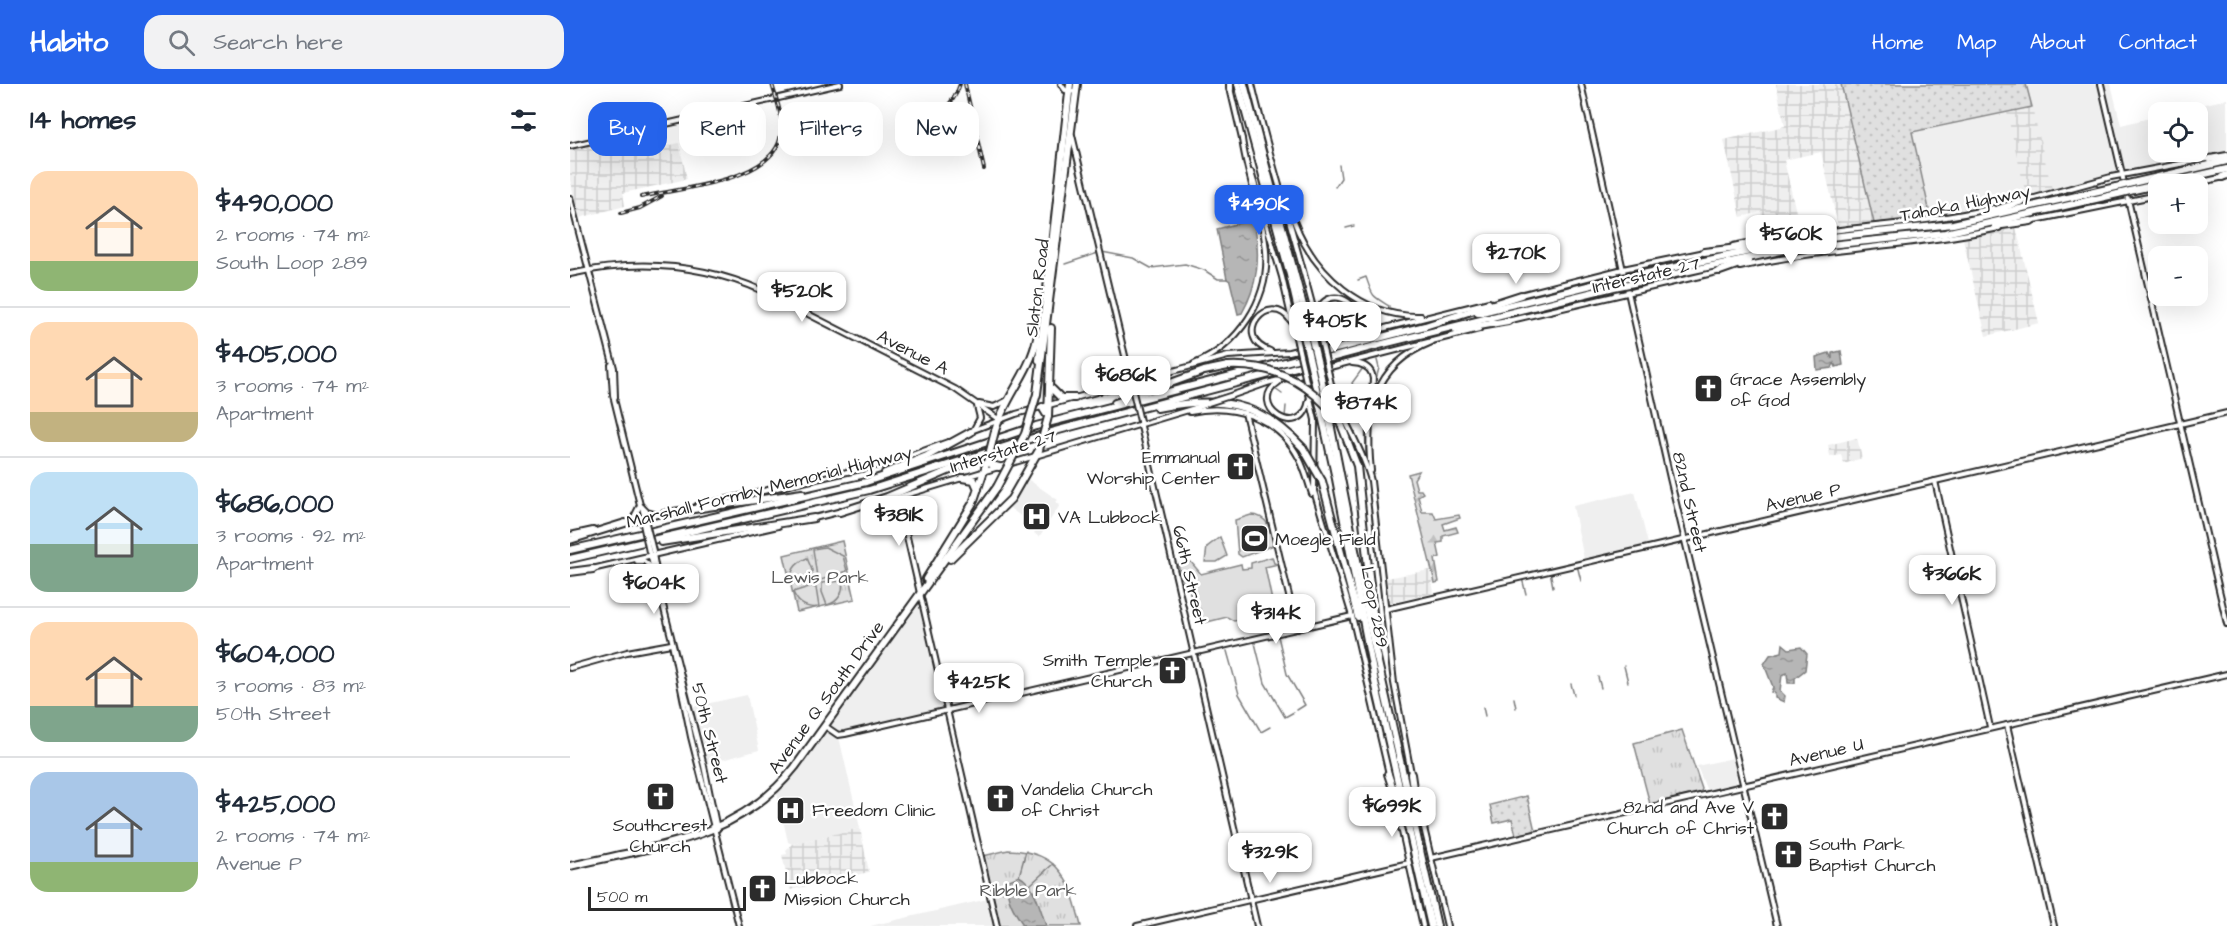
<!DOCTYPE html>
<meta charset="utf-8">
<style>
:root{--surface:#fff;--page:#f2f2f3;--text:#1f2937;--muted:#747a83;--line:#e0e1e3;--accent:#2563eb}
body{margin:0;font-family:"Architects Daughter",sans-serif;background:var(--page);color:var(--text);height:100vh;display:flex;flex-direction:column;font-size:22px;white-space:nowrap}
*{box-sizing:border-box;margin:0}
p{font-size:20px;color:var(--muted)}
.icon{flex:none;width:33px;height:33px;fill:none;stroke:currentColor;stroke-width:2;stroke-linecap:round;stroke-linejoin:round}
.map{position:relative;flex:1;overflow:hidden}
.sheet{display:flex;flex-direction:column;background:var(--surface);width:570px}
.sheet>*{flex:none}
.hud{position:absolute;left:18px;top:18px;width:570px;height:54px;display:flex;gap:12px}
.controls{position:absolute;left:1578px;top:18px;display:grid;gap:12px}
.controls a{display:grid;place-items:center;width:60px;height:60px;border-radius:12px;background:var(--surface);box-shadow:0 6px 24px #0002;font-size:30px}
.scale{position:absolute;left:18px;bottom:15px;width:158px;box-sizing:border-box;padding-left:6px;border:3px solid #2b2b2b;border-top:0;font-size:16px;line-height:21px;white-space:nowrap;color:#2b2b2b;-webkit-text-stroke:4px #fff;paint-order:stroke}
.price{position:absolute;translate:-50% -51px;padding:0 14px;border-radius:12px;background:#fff;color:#222;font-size:20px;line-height:39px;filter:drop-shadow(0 2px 3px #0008)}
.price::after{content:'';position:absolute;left:50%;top:36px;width:18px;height:14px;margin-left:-9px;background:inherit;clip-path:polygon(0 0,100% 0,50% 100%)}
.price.selected{background:var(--accent);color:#fff}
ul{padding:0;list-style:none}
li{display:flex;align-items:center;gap:18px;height:150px;padding:0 30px}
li+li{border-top:2px solid var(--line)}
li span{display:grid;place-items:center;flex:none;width:168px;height:120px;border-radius:18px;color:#555}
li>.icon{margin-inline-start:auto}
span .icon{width:72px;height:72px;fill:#fffc;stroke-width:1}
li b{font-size:26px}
h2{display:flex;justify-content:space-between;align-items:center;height:72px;padding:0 30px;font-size:26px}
.chip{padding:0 21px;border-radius:18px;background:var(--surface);box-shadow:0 6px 24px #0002;font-size:21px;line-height:54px}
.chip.selected{background:var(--accent);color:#fff}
header{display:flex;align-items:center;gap:36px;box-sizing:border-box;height:84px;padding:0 30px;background:var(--accent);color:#fff}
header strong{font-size:28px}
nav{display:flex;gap:33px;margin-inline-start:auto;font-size:21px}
.search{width:420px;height:54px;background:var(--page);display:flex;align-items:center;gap:15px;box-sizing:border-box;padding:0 21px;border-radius:18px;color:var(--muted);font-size:22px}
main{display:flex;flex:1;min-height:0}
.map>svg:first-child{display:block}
.built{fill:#efefef}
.industrial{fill:url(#industrial-grid)}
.grass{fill:url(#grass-dots);stroke:#868686;stroke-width:1.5}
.forest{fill:url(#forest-firs);stroke:#868686;stroke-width:1.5}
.park{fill:url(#park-tufts);stroke:#868686;stroke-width:1.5}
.pitch{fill:#e0e0e0;stroke:#868686;stroke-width:1.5}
.water{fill:url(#water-ripples);stroke:#7e7e7e;stroke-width:1.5}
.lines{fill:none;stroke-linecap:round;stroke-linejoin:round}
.stream{stroke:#7e7e7e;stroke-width:1.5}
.secondary-casing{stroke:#2b2b2b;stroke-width:8}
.highway-casing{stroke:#2b2b2b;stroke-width:10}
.secondary{stroke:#fff;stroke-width:4}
.highway{stroke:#fff;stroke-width:6}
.rail-casing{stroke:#2b2b2b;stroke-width:4}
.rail{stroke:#fff;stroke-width:1.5;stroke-dasharray:4.5;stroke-linecap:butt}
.secondary-bridge-casing{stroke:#2b2b2b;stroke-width:8;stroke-linecap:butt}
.highway-bridge-casing{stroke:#2b2b2b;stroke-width:10;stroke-linecap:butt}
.secondary-bridge{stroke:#fff;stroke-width:4}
.highway-bridge{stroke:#fff;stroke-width:6}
.labels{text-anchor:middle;stroke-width:5;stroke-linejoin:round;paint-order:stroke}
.street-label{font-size:18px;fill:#2b2b2b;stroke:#fff}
.poi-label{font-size:18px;fill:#2b2b2b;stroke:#fff;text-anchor:start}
.park-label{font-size:18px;fill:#585858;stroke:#fff}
</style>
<header>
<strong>Habito</strong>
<div class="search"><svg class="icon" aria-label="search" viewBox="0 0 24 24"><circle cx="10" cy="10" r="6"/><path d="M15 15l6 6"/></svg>Search here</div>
<nav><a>Home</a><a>Map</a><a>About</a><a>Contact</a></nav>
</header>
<main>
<section class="sheet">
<h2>14 homes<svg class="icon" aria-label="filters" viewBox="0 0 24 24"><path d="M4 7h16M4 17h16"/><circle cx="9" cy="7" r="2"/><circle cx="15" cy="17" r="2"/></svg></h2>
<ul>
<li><span style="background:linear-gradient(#ffd9b3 75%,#8fb573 0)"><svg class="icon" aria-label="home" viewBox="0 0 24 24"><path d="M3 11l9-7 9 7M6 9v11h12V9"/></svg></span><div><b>$490,000</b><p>2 rooms · 74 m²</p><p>South Loop 289</p></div></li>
<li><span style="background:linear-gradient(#ffd9b3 75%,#c2b280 0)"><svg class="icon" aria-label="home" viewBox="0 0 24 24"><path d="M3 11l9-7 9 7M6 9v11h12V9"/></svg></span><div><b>$405,000</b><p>3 rooms · 74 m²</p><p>Apartment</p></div></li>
<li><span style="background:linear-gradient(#bfe0f5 60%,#7fa58c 0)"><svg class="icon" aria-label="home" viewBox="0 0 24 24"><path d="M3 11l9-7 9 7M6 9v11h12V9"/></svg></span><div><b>$686,000</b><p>3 rooms · 92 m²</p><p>Apartment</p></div></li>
<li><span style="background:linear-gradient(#ffd9b3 70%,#7fa58c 0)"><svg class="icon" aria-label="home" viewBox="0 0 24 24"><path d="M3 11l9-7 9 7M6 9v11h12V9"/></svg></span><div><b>$604,000</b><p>3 rooms · 83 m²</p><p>50th Street</p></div></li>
<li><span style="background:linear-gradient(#a9c7e8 75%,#8fb573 0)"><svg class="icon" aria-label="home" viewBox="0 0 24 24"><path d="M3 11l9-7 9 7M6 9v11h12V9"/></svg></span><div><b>$425,000</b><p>2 rooms · 74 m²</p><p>Avenue P</p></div></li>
</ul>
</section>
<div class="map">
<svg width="1657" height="842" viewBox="0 0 1657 842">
<defs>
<pattern id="industrial-grid" width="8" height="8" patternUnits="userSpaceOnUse" patternTransform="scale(1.5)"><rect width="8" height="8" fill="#efefef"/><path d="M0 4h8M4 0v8" fill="none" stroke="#cdcdcd"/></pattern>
<pattern id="grass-dots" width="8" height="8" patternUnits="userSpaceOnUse" patternTransform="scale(1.5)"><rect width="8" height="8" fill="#e0e0e0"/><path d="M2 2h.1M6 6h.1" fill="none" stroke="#c0c0c0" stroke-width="1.8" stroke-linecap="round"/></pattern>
<pattern id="forest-firs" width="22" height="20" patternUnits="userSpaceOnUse" patternTransform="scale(1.5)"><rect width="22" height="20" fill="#e0e0e0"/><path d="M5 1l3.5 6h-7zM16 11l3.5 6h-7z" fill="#c0c0c0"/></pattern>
<pattern id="park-tufts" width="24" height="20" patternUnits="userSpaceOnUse" patternTransform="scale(1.5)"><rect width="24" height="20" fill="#e0e0e0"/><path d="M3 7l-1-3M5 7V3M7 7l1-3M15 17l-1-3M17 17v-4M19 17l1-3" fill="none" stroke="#c0c0c0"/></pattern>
<pattern id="water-ripples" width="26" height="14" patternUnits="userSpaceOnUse" patternTransform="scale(1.5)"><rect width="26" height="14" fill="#b6b6b6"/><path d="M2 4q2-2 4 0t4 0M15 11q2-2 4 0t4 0" fill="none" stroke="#949494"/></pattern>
</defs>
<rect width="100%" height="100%" fill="#fff"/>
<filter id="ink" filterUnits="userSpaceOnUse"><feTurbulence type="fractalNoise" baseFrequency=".0167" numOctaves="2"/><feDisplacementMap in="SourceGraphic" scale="12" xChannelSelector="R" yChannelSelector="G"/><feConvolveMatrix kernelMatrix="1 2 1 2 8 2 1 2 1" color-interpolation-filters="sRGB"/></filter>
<g filter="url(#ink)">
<g class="built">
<polygon points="1456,0 1541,0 1551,41 1588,32 1588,68 1628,68 1628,28 1602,28 1657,15 1657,68 1560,87 1361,134 1342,48 1461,23"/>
<polygon points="459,396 488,416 486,418 490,421 469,453 464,449 467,444 437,422 454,398 457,399"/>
<polygon points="1065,408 1078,460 1014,475 1003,422"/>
<polygon points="346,521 351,522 375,624 267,648 259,643"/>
<polygon points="177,611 189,666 137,680 122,623"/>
<polygon points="256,646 269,653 290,744 222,760 218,758 207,709"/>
<polygon points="1163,674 1167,699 1137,707 1127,682"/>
<polygon points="418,815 424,842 300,842"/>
</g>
<g class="industrial">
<polygon points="1206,0 1271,0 1304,139 1268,142 1251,68 1214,76 1226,128 1193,136 1191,128 1171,133 1154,56 1215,42"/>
<polygon points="1462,23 1482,105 1456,111 1437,29"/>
<polygon points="89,45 93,63 109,59 117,95 53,109 55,122 9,134 0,96 0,66"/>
<polygon points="1446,143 1469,239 1416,252 1393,155"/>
<polygon points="1287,354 1292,374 1274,380 1271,371 1260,373 1258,361"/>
<polygon points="860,486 864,509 818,519 817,494"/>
<polygon points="290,744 299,788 220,806 212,771 217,770 216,766 222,760"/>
</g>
<g class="grass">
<polygon points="1271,0 1456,0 1462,23 1342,48 1361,134 1304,139"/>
<polygon points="957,712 965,747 946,751 942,735 924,739 920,721"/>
</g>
<polygon class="forest" points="849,387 844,395 847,406 851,406 853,409 848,412 852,428 863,428 866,435 889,431 890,434 873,440 875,446 886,443 888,448 873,452 873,458 867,459 870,473 865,475 869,498 865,499 838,390"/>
<g class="park">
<polygon points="272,457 285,515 227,528 214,471"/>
<polygon points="1112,646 1132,705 1130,709 1080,720 1064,659"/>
<path d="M438 766C491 767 500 797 511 842H429L413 772Z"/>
</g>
<g class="pitch">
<path d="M681 431C698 431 701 446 704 461L672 473 668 470 665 436Z"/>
<polygon points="650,453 657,472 647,478 635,478 637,463"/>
<polygon points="255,463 273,472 277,487 251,496 247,493 243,465"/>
<polygon points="702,473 704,479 708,480 695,483 702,517 696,518 697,524 683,528 677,534 664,537 657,533 633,539 630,525 624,526 619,505 614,505 608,480 621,478 631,490 671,480 672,485 681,484 681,479"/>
<path d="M237 474 242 486V497L222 499C219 487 226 479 237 474Z"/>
<path d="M272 497C274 508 269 518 257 521L252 508V499Z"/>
<path d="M242 502 246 504 249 523C236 525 228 520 223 508Z"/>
</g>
<g class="water">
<path d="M677 137 682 138 685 142C690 173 688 201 672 229L668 230 660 197 657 195 647 145Z"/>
<polygon points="1271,267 1273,281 1266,283 1264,279 1262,284 1247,286 1246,273 1259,269 1262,275 1262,269"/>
<polygon points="1213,560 1219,565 1231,563 1237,570 1235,586 1225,594 1225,599 1218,599 1217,589 1212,591 1210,607 1215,612 1214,618 1205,614 1205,609 1201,608 1203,603 1194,580 1200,571 1212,568"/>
<path d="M449 792C465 800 471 827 476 842H454C443 826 436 814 437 797Z"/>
</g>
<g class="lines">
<g class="stream">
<polyline points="765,103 771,94 769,81"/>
<polyline points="776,144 784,142"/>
<polyline points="532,168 563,174 581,184 615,180 634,186 648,195 657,195"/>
<polyline points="495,180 528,169"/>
<path d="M788 196 796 193C803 213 801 211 819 222L818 225"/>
<polyline points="795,230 799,242"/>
<polyline points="705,305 712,310"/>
<polyline points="789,316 782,299 793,284"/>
<polyline points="715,333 716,322"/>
<polyline points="796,371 795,337 809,284 807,276"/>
<polyline points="1007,481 1011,497"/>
<polyline points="980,487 983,503"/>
<polyline points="952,494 956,510"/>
<polyline points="708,552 717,590 735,621 727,626"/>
<polyline points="685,559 695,599 715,633 724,628"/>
<polyline points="657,567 669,610 691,648 700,643"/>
<polyline points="1054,582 1058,598"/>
<polyline points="1028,593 1031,604"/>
<polyline points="1001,600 1004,611"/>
<polyline points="944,614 946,624"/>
<polyline points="913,623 915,632"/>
<polyline points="449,792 456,767"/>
<polyline points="460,801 483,780"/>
<polyline points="423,806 435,808"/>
</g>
<defs>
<g id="secondary">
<polyline points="491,0 495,6 506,8"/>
<path d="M682 0C702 85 730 167 750 252"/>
<polyline points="1011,0 1100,394 1207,842"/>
<polyline points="1531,0 1657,540"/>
<polyline points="660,4 672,55"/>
<polyline points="502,51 562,301"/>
<polyline points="0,62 270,0"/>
<polyline points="681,88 712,193 727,258"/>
<polyline points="1623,100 1654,93"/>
<polyline points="0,114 44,284 45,313"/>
<polyline points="1450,118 1541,93 1642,74"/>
<path d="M724 137C744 190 793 234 851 232"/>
<polyline points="1460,137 1588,111"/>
<path d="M1163 162C1249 143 1337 144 1423 124"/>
<path d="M1170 183C1257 163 1342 163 1429 144"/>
<polyline points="1043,188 1047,191 1050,203 1045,211"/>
<path d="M0 190C67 175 130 179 193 207L385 305 428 335"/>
<polyline points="950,211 1053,185 1135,168"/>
<path d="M747 233C754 190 812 229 777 252"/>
<polyline points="937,237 1151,187"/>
<path d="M700 267C660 253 699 205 721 237"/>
<path d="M624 280C668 262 700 215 696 167 693 129 677 93 672 55"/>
<polyline points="41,281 43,311 70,421 62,437"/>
<path d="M759 291C766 329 792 360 801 397L824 599 841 689"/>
<polyline points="736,297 745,336 744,407 782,532 819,690"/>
<path d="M709 298C674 321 732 360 739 316"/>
<path d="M764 307C787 348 828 281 782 279"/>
<polyline points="663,311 697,299 909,245"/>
<polyline points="409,320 424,323 438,316"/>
<path d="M620 328C663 319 708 333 729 374 735 385 738 398 742 410"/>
<polyline points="675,329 727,545"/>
<polyline points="570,338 687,842"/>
<polyline points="404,345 410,334 407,322"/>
<polyline points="401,347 446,330 658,272 719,268 919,218"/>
<path d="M801 387C795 330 801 282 862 258"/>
<polyline points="1365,397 1420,643"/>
<polyline points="328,414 427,842"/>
<polyline points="309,419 635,321"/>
<polyline points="70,421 77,428 84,430"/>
<polyline points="127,422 326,377 378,358"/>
<polyline points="72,423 76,439"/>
<polyline points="244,434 272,427"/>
<polyline points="54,439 99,428"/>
<polyline points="0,451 23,446"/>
<polyline points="80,470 134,682 147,745"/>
<polyline points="83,470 88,497"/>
<polyline points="67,477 74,477 81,483"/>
<polyline points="22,485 208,442"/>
<polyline points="816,525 1657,329"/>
<polyline points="102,560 121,653 169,842"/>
<polyline points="0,584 57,568 101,560"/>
<polyline points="1437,641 1484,842"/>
<polyline points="255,642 268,651 275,650 782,532"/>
<polyline points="847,714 877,842"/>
<polyline points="826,721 853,842"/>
<polyline points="861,774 1657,590"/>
<polyline points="567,842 839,779"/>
</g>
<g id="highway">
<polyline points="660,0 660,5"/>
<polyline points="668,0 720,191 735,256"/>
<polyline points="674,0 742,255"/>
<polyline points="1640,75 1657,72"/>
<polyline points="1652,93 1657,91"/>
<polyline points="1562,99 1657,77"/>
<polyline points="1564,106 1657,85"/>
<polyline points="1422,127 1450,118"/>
<polyline points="1425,142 1461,137"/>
<polyline points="1134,168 1176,163"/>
<polyline points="1150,187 1178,177"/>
<polyline points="1063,192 1233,156 1383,140 1546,103"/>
<polyline points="1064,199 1220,165 1375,149 1548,110"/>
<polyline points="908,229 1042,196"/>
<polyline points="886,246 938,237"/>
<polyline points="469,276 500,0"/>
<polyline points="751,293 801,547 867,842"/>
<polyline points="744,295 766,395 805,598 861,842"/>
<polyline points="482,305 491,314 505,314"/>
<polyline points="467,310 507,0"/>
<polyline points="545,319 634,287 658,282"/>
<polyline points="472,323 478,333"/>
<path d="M587 324C648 312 689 316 733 364"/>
<polyline points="478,333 481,244"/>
<polyline points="771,340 787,382 806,556"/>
<path d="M425 347C435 313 460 289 467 254"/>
<polyline points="418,375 422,381 429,383"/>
<polyline points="315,389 357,372 401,348"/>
<polyline points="392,394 404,396 408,405"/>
<polyline points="752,397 788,533"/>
<polyline points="270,428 317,413 404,376"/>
<polyline points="97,429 232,409"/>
<polyline points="0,456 55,439"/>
<polyline points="91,458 244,434"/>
<polyline points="0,466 296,398 466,342 855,242 951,211"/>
<polyline points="0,475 299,406 485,347 813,260 1044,203"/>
<polyline points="380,475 441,415 469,366"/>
<polyline points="0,488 23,485"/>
<polyline points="356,495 403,419 418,375"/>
<polyline points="818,690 832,732"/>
<polyline points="841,690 846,725"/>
<path d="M0 782C84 762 168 756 225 683L427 403"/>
</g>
</defs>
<use href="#secondary" class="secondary-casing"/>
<use href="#highway" class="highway-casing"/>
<use href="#secondary" class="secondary"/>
<use href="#highway" class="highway"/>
<defs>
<g id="rail">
<polyline points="395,0 414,85"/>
<path d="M346 37C368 32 383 23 390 0"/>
<path d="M71 113C108 104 205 98 211 50 214 34 206 15 202 0"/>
<polyline points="51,129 70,124 92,112"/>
</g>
</defs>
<use href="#rail" class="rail-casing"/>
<use href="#rail" class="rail"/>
<defs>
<g id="secondary-bridge">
<polyline points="750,252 759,291"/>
<polyline points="727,258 736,297"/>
<polyline points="562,304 570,337"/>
<polyline points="638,319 663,311"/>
<polyline points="76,439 83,467"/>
<polyline points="73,440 79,468"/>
</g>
<g id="highway-bridge">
<polyline points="1546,103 1562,99"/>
<polyline points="1548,110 1564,106"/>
<polyline points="1042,196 1063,192"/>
<polyline points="1044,203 1064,199"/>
<polyline points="742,255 751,293"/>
<polyline points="735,256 744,295"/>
<path d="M658 282C706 280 744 301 771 340"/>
<polyline points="733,364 752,397"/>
<polyline points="469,366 478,333"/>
<polyline points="418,375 425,347"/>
<polyline points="427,403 455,350 467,310"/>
</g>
</defs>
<use href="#secondary-bridge" class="secondary-bridge-casing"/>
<use href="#highway-bridge" class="highway-bridge-casing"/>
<use href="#secondary-bridge" class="secondary-bridge"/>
<use href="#highway-bridge" class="highway-bridge"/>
</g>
</g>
<defs>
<symbol id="church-square" viewBox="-11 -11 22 22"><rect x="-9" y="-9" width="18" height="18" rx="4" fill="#2b2b2b" stroke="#fff"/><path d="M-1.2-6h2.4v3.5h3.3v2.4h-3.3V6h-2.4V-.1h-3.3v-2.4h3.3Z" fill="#fff"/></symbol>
<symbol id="hospital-square" viewBox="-11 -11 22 22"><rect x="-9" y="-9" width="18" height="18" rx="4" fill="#2b2b2b" stroke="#fff"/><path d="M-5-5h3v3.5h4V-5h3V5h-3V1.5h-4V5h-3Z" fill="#fff"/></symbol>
<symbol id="stadium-square" viewBox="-11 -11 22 22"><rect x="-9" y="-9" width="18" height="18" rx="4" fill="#2b2b2b" stroke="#fff"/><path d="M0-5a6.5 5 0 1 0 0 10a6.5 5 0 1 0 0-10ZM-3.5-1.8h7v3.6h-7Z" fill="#fff"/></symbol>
</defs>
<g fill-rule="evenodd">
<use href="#church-square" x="1122" y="288" width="33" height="33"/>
<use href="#church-square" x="654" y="366" width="33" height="33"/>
<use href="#hospital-square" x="450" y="416" width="33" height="33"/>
<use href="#stadium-square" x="668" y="438" width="33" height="33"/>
<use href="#church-square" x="586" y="570" width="33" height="33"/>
<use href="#church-square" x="74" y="696" width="33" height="33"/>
<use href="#church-square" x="414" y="698" width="33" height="33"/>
<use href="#hospital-square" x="204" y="710" width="33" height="33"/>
<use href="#church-square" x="1188" y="716" width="33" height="33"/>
<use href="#church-square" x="1202" y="754" width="33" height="33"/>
<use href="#church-square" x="176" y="788" width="33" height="33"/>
</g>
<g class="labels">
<g class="street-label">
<text transform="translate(1395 119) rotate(-11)" y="6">Tahoka Highway</text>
<text transform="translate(1076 191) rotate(-13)" y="6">Interstate 27</text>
<text transform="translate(467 204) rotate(-83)" y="6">Slaton Road</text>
<text transform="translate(343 268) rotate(27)" y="6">Avenue A</text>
<text transform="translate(433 367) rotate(-17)" y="6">Interstate 27</text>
<text transform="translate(199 403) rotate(-14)" y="6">Marshall Formby Memorial Highway</text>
<text transform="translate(1233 413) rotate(-13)" y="6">Avenue P</text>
<text transform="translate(1120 418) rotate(77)" y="6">82nd Street</text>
<text transform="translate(620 491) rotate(77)" y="6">66th Street</text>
<text transform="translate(805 523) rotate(79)" y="6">Loop 289</text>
<text transform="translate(256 613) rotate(-54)" y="6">Avenue Q South Drive</text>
<text transform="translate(140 649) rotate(76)" y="6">50th Street</text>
<text transform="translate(1256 668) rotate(-13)" y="6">Avenue U</text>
</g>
<g class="poi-label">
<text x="1160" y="301">Grace Assembly<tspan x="1160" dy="21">of God</tspan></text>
<text x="650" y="379" text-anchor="end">Emmanual<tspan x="650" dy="21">Worship Center</tspan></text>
<text x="488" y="439">VA Lubbock</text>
<text x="705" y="461">Moegle Field</text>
<text x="582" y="582" text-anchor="end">Smith Temple<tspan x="582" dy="21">Church</tspan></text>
<text x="451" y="711">Vandelia Church<tspan x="451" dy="21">of Christ</tspan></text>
<text x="1184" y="729" text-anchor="end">82nd and Ave V<tspan x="1184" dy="21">Church of Christ</tspan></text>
<text x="242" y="732">Freedom Clinic</text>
<text x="90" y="747" text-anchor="middle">Southcrest<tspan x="90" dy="21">Church</tspan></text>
<text x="1239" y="766">South Park<tspan x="1239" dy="21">Baptist Church</tspan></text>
<text x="214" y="800">Lubbock<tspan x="214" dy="21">Mission Church</tspan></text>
</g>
<g class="park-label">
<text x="250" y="499">Lewis Park</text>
<text x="458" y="812">Ribble Park</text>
</g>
</g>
</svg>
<div class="controls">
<a><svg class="icon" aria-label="locate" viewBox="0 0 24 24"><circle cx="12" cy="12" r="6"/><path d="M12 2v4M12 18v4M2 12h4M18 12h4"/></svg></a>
<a>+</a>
<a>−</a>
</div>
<div class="scale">500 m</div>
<b class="price selected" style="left:689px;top:152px">$490K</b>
<b class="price" style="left:1221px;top:182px">$560K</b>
<b class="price" style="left:946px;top:201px">$270K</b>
<b class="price" style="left:232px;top:239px">$520K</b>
<b class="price" style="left:765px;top:269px">$405K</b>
<b class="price" style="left:556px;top:323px">$686K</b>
<b class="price" style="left:796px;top:351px">$874K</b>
<b class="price" style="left:329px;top:463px">$381K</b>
<b class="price" style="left:1382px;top:522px">$366K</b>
<b class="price" style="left:84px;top:531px">$604K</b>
<b class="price" style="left:706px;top:561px">$314K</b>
<b class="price" style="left:409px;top:630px">$425K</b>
<b class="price" style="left:822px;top:754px">$699K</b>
<b class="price" style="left:700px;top:800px">$329K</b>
<div class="hud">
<a class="chip selected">Buy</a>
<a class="chip">Rent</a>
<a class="chip">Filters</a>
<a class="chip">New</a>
</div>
</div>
</main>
